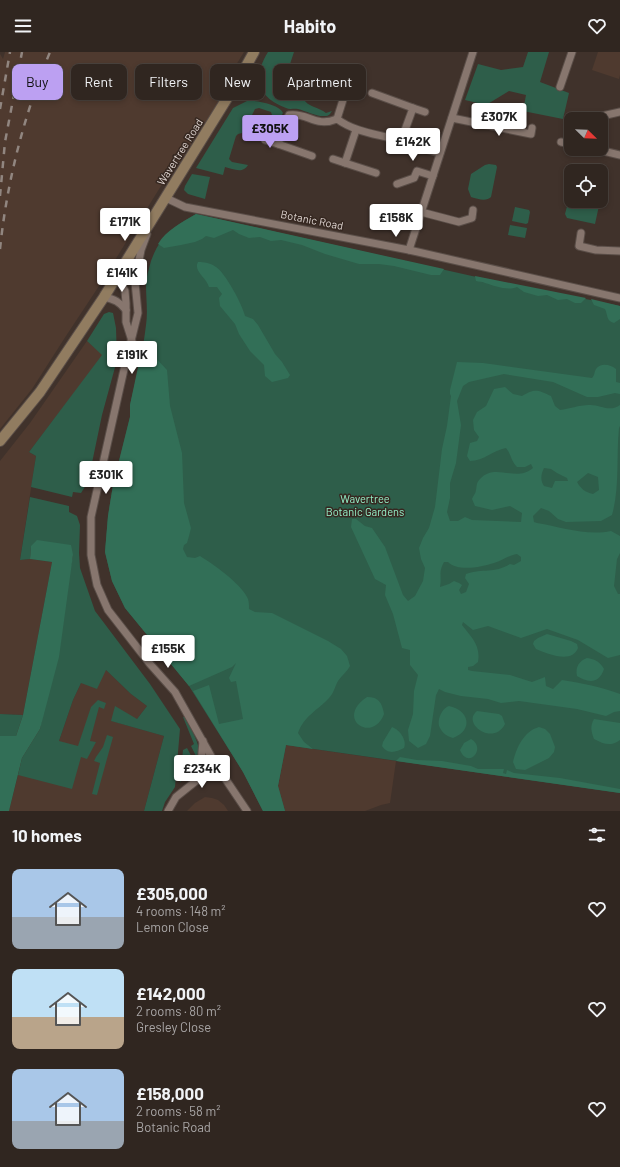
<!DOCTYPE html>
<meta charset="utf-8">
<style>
:root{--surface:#302620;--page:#3c322d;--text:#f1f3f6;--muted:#a8a5a5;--line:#4b433e;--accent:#bca0f2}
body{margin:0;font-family:Barlow,sans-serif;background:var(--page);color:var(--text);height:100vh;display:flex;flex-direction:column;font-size:15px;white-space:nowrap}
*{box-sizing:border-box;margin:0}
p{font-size:13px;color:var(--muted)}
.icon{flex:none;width:22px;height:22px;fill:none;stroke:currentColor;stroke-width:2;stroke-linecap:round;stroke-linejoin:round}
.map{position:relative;height:759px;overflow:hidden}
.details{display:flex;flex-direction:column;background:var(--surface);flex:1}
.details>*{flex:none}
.top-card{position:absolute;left:12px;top:12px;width:400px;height:36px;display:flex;gap:8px}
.needle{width:26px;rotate:113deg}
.controls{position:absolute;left:564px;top:60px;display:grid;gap:8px}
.controls a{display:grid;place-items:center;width:44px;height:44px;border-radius:8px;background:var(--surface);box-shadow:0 2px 6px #0003,0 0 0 1px var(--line);font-size:20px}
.price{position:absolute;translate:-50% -34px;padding:0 9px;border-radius:4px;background:#fff;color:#222;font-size:13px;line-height:26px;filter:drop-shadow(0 1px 2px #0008)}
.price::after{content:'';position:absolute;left:50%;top:24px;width:12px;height:9px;margin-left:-6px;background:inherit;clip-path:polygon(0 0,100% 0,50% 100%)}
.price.active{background:var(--accent);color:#111}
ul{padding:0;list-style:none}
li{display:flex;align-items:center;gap:12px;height:100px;padding:0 12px}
li span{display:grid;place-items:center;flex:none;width:112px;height:80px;border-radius:8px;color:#555}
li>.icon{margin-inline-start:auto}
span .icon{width:48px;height:48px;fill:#fffc;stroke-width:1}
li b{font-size:17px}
h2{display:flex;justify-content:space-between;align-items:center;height:48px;padding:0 12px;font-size:17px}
.chip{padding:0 14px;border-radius:8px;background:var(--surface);box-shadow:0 2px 6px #0003,0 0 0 1px var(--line);font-size:14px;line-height:36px}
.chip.active{background:var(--accent);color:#111}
header{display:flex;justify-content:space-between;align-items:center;height:52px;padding:0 12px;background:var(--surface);font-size:18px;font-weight:700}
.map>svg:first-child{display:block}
.built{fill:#4f3a2f}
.green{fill:#2e5e4a}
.forest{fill:#326f57;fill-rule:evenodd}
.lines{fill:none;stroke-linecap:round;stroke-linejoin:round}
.minor-casing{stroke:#5a4e48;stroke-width:9}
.secondary-casing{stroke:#5a4e48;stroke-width:12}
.minor{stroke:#87766e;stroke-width:7}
.secondary{stroke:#917c60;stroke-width:10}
.rail{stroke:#918680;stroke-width:2.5;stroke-dasharray:7 7;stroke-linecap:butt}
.labels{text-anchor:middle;stroke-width:3;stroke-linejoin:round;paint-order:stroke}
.street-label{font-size:11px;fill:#ded4d0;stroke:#362821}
.park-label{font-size:11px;fill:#95f1c9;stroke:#362821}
</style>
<header><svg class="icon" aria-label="menu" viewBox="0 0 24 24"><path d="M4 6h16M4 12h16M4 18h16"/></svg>Habito<svg class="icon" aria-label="heart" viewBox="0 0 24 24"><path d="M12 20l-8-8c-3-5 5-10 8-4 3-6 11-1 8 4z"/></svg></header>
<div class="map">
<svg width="620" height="759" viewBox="0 0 620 759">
<rect width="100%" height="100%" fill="#40322b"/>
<g class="built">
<polygon points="5,0 244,0 225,31 221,46 177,114 174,113 97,237 64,287 32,337 0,377 0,2 3,7"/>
<polygon points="598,0 620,0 620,23 619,27 592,18"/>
<polygon points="87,289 103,303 29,400 36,404 20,508 30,507 52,510 23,663 0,662 0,409 30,371"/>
<polygon points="106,618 131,642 147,654 137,667 112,669 164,684 144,759 9,759 18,723 59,689 73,648 81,631"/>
<polygon points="286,693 396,709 390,751 381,753 365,759 285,759 278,735"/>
<polygon points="205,745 212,746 218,748 224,753 228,759 187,759 195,751"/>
</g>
<g class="green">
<path d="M268 0H294L287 21 291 26 289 34 305 40 304 47C307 55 319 55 326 61L332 59C330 62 329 64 325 64 317 65 306 59 298 57 294 56 290 58 286 56 257 45 252 26 268 0Z"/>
<polygon points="528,0 549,0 540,30 569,41 563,67 523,59 526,43 509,39 486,53 465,48 478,12 501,18 523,15"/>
<path d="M247 49C256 48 280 53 283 61L280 66 272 63 271 60 259 56 255 57 252 63 247 65 242 81 238 82 236 84 229 107 232 110 248 113C243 122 233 117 225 115L223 123 196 116 233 56Z"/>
<path d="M489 112 496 113 497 115 491 145C486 150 478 147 471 145L468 137 471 122 485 113Z"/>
<polygon points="192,122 210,125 205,147 188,142 184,138 185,134"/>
<polygon points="571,139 571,149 600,149 595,172 567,166 565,162"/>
<polygon points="515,155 529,158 530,160 528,171 526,172 512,169"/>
<path d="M196 162 472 224 620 254V741L286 693 278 734 285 759H263L243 720 189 634 125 556 112 529 105 500 108 464 113 433 130 365V353C136 327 143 300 146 273 148 260 146 246 146 233 146 225 149 217 151 209 160 184 173 175 196 162Z"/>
<polygon points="510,173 527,176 525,186 508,183"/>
<polygon points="109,260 113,261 116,276 117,308 102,363 88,430 81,441 73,440 72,445 31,435 36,404 29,400 102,303 87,289 104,262"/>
<polygon points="30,445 69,454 69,460 77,464 80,473 79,501 80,516 95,559 150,632 180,677 175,735 165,750 162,759 144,759 164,684 111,669 115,654 137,667 147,654 131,642 106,618 97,637 81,631 73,648 59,689 78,694 91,655 98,648 106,651 104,657 99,655 90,689 96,690 87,707 81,705 72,737 18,723 22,706 40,677 73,503 31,495 30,507 20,508"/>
<polygon points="0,662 23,663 16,684 0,684"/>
<path d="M183 665H185C192 679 200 691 200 706H197L191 694 194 692Z"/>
<polygon points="107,683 113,685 97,743 92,742 100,711 94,709 96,705 103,695"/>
<polygon points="187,696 195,711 198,712 195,718 180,730 183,698"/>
</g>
<g class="forest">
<path d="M196 162 444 217 440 223H431L394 214 379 212H359L325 202 302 193 281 188 271 189 260 185 249 186 239 182 233 178 214 186 206 184 202 187 195 190 181 193 164 196 158 192C166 178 183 170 196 162Z"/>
<path d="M198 210C204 210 211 211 216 215 226 222 242 252 245 264L253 267 258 273 275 302 282 310 290 323 288 326 272 330 265 324 264 313 250 299 239 282 235 272 220 254 219 246 222 242 217 235H209C206 225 193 219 198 210Z"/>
<path d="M475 224 586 246 581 251H575L567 247 558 248 547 243 538 244 524 240 517 235C507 239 495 234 485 231 482 229 479 230 476 229Z"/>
<path d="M591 247 620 254V267L614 271C606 269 608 263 605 257L594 253Z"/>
<path d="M142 296 151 301 167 318 170 354 182 401 184 451 191 476 189 484 187 491 184 493 183 497 187 505 195 506 200 504C213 512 240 531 247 545 249 548 249 553 249 557L255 560 272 561 328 589 341 597 347 604 350 614C347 620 342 623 338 629 335 634 334 641 329 646 318 658 304 664 298 681L304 690 313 697 286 693 278 734 285 759H263L243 720 193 639 209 633 219 672 243 667 236 629 231 630 229 626 236 611 232 615 189 634 125 556 112 529 105 500 108 464 113 433 130 365V353Z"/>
<path d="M457 310 483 311 592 326C595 323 594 320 596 317 601 310 611 313 616 317V330L620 331V342L615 341 598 345H587L553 330 504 322 469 330 463 334 457 349 461 373 456 411 450 431V446L447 460 450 469H458L465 465 472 468 521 470 522 461 510 454 492 458 475 454 472 447C473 444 476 441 476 438 477 434 476 431 480 427 495 410 516 431 533 416L531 412 525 415H517C511 409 511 402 506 396 493 398 484 409 470 409L467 404 470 391 477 389 479 385 474 378 473 368 477 360 486 354 494 337 505 335 513 342 522 344C535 336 538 338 551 344L555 354 560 358C569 357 579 353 589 353 599 352 610 361 620 353V374L619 376C616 405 620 435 612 463L601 469 566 470 558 467 549 459 541 456 533 464 534 470 537 471C561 475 586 484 611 479L620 484V501L617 507 614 534 618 542H620V603L608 606 578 588 547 577 521 586 488 574 473 578 463 570 462 573C471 585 481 593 478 610L473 614 468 615V618L472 619 510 623 532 630 545 625 546 634 553 637 562 628C582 631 601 635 620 642V659L614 660 606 664 577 657 519 649 501 651 488 647 461 644 445 640 439 637 436 643 430 684 426 692 418 696 409 689 408 678 413 662 414 639 418 623 410 613V598L402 596 393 562 385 543 386 533 375 527 351 475 352 467H356L365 474 372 476 385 495 403 543 408 549 415 544 423 529 425 516 421 507 419 496 423 486 429 476 435 455 442 397 447 374 451 344 450 342V338ZM544 416 551 417 557 421 567 426 568 429H555L552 436 544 434C540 428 541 422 544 416ZM588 421 598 425 599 438 593 442C585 440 581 437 577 430ZM517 502 521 505V509L514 513 510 512C494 522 483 516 466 522L465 526 469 532 466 540 461 542 459 538 462 533 459 531 454 529 449 532 440 535C442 524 438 521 444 510H448C458 520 481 515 494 511 502 509 507 504 517 502Z"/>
<polygon points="37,488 71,493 73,503 59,605 40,677 22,706 9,759 0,759 0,684 16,684 23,663 52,510 30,507 31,494"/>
<path d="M547 582 571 589 577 592 578 596C572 612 548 602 536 597L533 592 534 589 538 586Z"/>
<path d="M587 606C595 607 600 610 604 617 599 632 588 631 577 624 575 615 579 609 587 606Z"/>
<path d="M367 645C379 645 382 651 384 662 373 692 334 667 367 645Z"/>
<path d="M449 654C469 658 474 678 453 686 447 684 443 682 440 676 436 669 442 656 449 654Z"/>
<path d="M477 659 499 662 502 664 505 672C493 695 461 671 477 659Z"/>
<path d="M594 667 620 671V688C610 695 604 692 594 687 591 679 590 674 594 667Z"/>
<path d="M392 675C400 678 407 688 404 696 396 700 388 703 382 694L383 690Z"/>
<path d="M539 675 545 677 550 682 555 695 554 700 549 706 525 718 516 717 513 710C516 696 524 679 539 675Z"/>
<path d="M471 687C487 696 468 718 460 698L464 691Z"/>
<polygon points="400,705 417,708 442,709 471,714 478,717 504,717 503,721 506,722 507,718 514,721 560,726 620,737 620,741 396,709"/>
</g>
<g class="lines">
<defs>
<g id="minor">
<polyline points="312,23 358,38"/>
<polyline points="560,35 572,0"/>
<polyline points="372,41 413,56 401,89"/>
<polyline points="413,56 425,60"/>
<polyline points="452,66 531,82 532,76"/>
<polyline points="337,67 347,35"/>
<polyline points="601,72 602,64 620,60"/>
<polyline points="356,78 345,111 376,121"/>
<polyline points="265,88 278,92"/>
<polyline points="561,90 571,92"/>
<polyline points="595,97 620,103"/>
<path d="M312 104 278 92 286 69 289 63C308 60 315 76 337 67 356 81 379 82 401 89 414 93 427 98 440 101"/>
<polyline points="333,107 345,111"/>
<polyline points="397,132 414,126 417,119 433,124"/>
<polyline points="166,146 185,155 409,198 620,246"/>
<polyline points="421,160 459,170 472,166 473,158"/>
<polyline points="581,181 579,194 596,198 620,199"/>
<polyline points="147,182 141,198 135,230 138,261 125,313 91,465 91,503 97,533 108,558 150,612 175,640 216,713 247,759"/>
<polyline points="409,198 473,0"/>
<path d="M104 245C114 247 120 250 126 258"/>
<polyline points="132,289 126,270 126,251 125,239 117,224 126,224 135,230"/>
<polyline points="194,730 201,711 203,689"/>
<polyline points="168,759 176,745 216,713"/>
</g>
<polyline id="secondary" points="0,389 40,340 104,245 239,27 254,0"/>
</defs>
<use href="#minor" class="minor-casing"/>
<use href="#secondary" class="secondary-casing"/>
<use href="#minor" class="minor"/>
<use href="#secondary" class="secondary"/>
<g class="rail">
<polyline points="0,57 10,0"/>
<polyline points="0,144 5,90 22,0"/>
<path d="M0 197C7 129 24 63 50 0"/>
</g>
</g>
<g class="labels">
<g class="street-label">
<text transform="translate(180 100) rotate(-58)" y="4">Wavertree Road</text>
<text transform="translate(312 168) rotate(11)" y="4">Botanic Road</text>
</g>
<g class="park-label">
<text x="365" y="451">Wavertree<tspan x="365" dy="13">Botanic Gardens</tspan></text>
</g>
</g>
</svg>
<div class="controls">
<a><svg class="needle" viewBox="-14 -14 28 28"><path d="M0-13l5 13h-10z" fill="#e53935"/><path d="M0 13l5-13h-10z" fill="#a8a5a5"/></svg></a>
<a><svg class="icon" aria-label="locate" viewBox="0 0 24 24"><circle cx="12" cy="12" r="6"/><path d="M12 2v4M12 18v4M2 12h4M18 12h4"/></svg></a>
</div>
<b class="price" style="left:499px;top:85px">£307K</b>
<b class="price active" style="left:270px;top:97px">£305K</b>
<b class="price" style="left:413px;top:110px">£142K</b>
<b class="price" style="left:396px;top:186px">£158K</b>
<b class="price" style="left:125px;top:190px">£171K</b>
<b class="price" style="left:122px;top:241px">£141K</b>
<b class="price" style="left:132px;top:323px">£191K</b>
<b class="price" style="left:106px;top:443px">£301K</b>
<b class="price" style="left:168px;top:617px">£155K</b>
<b class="price" style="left:202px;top:737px">£234K</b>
<div class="top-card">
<a class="chip active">Buy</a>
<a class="chip">Rent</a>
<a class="chip">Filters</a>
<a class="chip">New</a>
<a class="chip">Apartment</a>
</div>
</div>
<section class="details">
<h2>10 homes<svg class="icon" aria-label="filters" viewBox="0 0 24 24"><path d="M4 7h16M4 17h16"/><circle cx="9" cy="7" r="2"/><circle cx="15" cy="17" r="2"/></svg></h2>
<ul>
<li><span style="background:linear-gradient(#a9c7e8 60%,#9aa5b1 0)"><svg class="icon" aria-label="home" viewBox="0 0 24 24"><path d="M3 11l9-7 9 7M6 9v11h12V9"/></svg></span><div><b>£305,000</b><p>4 rooms · 148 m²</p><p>Lemon Close</p></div><svg class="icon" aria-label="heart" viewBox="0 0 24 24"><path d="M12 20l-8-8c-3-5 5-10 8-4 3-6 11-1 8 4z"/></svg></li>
<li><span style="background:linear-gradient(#bfe0f5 60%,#b9a48a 0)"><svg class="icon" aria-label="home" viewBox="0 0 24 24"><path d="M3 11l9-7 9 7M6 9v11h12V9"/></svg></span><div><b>£142,000</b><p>2 rooms · 80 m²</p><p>Gresley Close</p></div><svg class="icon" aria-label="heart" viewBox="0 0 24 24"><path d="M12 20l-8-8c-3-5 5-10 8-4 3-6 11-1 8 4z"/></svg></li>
<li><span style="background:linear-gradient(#a9c7e8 65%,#9aa5b1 0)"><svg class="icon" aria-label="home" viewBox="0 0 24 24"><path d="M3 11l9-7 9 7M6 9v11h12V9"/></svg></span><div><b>£158,000</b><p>2 rooms · 58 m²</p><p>Botanic Road</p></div><svg class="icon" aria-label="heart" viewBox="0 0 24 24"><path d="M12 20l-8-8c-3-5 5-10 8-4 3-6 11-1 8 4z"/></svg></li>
</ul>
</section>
